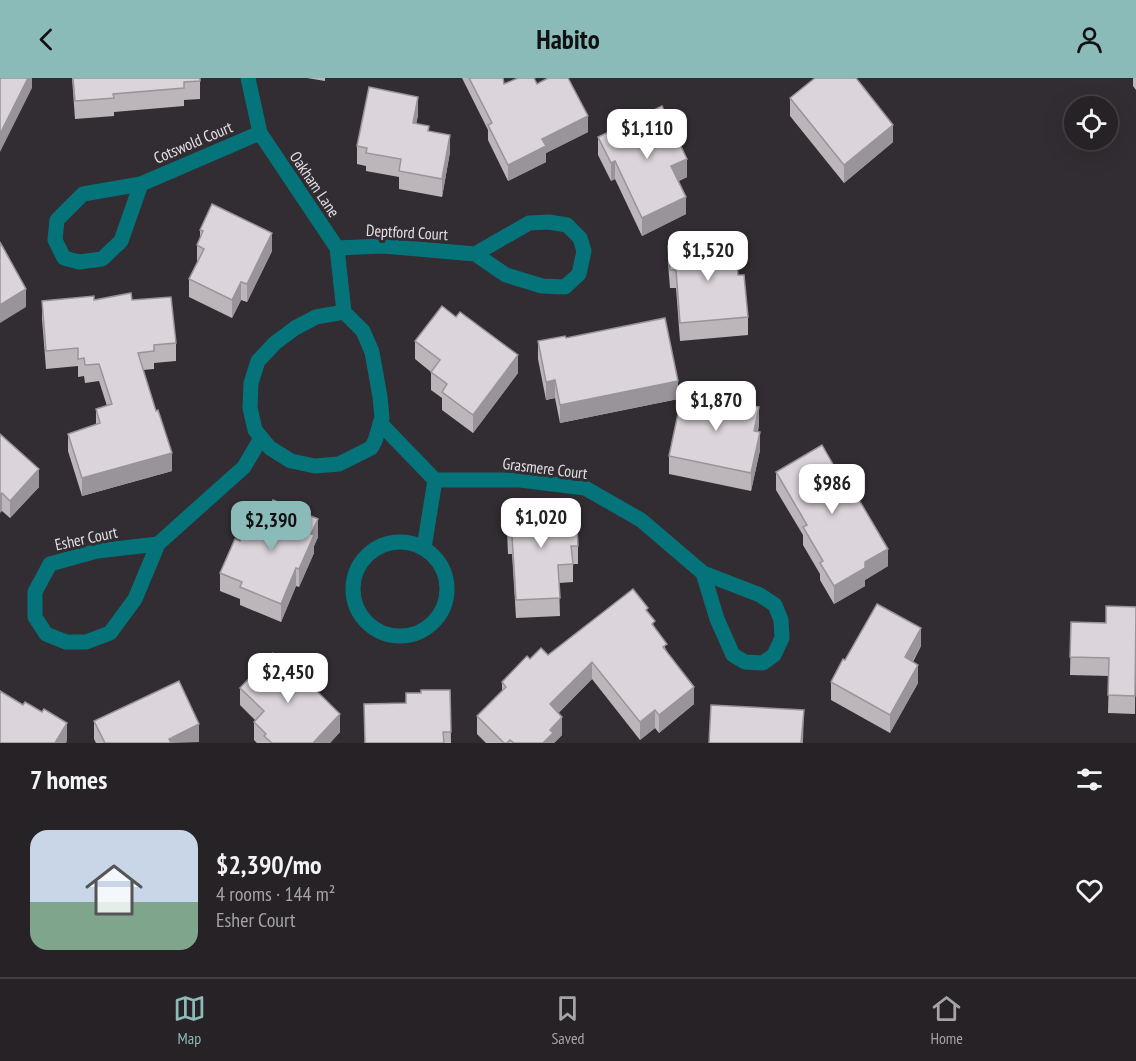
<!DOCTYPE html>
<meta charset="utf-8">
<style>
:root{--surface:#262226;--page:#322f32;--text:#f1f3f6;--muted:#a4a4a7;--line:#423f43;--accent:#8bbbb9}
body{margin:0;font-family:"PT Sans Narrow",sans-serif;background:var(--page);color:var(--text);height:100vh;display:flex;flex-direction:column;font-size:22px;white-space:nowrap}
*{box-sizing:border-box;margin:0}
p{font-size:20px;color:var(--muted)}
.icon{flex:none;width:33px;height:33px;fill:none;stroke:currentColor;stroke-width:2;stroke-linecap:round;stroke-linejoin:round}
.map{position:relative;height:665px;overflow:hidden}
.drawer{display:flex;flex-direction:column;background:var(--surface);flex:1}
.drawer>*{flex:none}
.buttons{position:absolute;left:1064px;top:18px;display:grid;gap:12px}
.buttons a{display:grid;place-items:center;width:54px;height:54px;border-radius:50%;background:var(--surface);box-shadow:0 6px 24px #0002,0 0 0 2px var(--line);font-size:30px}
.price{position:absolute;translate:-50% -51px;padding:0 14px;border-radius:12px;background:#fff;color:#222;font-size:20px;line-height:39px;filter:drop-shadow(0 2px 3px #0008)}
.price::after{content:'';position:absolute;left:50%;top:36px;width:18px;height:14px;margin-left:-9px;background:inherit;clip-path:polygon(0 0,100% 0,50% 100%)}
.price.current{background:var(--accent);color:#111}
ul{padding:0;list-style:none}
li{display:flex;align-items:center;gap:18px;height:150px;padding:0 30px}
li+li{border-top:2px solid var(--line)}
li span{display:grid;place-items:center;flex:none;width:168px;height:120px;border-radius:18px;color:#555}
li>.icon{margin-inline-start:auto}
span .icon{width:72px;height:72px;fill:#fffc;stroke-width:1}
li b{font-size:26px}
h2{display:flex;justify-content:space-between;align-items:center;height:72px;padding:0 30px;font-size:26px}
header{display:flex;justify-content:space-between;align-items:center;height:78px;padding:0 30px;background:var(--accent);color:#111;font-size:27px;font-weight:600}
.tabs{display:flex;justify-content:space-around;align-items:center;height:84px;border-top:2px solid var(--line);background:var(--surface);font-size:16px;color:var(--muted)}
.tabs a{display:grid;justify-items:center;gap:3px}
.tabs .current{color:var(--accent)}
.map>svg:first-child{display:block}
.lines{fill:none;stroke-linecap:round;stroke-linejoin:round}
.minor{stroke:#05737a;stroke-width:15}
.wall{fill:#bcb6bb}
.shaded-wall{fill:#999499}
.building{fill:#dbd4da;stroke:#999499;stroke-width:1.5}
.labels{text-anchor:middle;stroke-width:6;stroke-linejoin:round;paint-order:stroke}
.street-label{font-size:16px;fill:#e4e0e3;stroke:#322d32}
</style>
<header><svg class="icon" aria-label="back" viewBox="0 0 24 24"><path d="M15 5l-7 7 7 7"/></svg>Habito<svg class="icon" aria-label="person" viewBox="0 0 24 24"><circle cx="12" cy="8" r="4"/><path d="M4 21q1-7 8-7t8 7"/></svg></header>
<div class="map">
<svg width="1136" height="665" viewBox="0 0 1136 665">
<rect width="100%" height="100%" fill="#322d32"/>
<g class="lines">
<g class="minor">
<polyline points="248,0 260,55 337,170 344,234 363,253 372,274 380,319 382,340 375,363 371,370 339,386 315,388 291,383 270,370 255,352 250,330 251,305 258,283 275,265 295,250 316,239 344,234"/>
<polyline points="141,106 121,163 102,181 79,184 64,180 55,162 57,142 83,116 141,106 260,55"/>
<polyline points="337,170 383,168 475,176 506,197 542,208 565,209 579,196 584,173 580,160 567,147 549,144 529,145 475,176"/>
<polyline points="380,345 435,402 520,402 585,410 641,442 703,495 717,541 733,577 745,584 763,585 774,577 782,560 781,542 775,527 760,517 703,495"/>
<circle cx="400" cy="511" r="47"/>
<polyline points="158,466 135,521 110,555 86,564 66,564 46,556 35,539 35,514 50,486 97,473 158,466 244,389 261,360"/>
<polyline points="424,470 435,402"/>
</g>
</g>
<g class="wall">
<polygon points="72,0 200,0 200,21 184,22 184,28 114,34 114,38 75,41"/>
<polygon points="307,0 325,0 325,3"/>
<polygon points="462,0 503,0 504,6 537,6 588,54 546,75 546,84 508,103 488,62 488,52"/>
<polygon points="1133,0 1136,0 1136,12 1133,8"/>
<polygon points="790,20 893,64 844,105 790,38"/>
<polygon points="418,37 416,46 429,53 450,74 442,119 399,111 399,99 366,93 366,88 357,86 357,68"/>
<polygon points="598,59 687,99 679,103 686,136 642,158 615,101 611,103 598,77"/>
<polygon points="200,152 272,173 247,224 241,222 232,240 189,219 189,201 197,185 197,167 200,161"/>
<polygon points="668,168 738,197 748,239 748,257 680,263 676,210 670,210 668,185"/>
<polygon points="132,222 176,265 176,283 154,285 154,291 143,292 172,393 82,418 68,373 68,356 96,347 96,331 107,328 99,303 85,305 84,298 78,299 78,288 46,291 42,241 42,223"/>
<polygon points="566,260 678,321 560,345 555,320 546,322 538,281 538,263"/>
<polygon points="415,263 518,295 473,355 442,332 442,320 431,312 431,294 415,281"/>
<polygon points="759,346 758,354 760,372 751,413 669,396 669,378"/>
<polygon points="0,356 39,409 10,440 2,433"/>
<polygon points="776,394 888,488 865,502 865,508 834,526 820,502 820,496 803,467 803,457 776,412"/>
<polygon points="506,430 550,431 578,468 578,486 573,486 573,504 559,505 560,538 516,540 512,476 508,476"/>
<polygon points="261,451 318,459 314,468 314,475 299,509 296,508 281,544 240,527 240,521 220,513 220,495 240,463"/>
<polygon points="1136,529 1135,636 1108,635 1109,598 1070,597 1071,544 1106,545"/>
<polygon points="648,535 655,550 694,626 659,655 655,650 640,662 592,601 558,635 562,657 554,665 486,665 477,656 477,638 502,613 502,604 530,581 548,577"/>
<polygon points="921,568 913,584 918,605 890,655 831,622 831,604 845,582"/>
<polygon points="240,610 340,654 330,665 257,665 254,662 254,644 255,642 240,627"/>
<polygon points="450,612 451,665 365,665 406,625 421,615"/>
<polygon points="94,643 199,664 96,665 94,661"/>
</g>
<g class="shaded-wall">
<polygon points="28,0 32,0 32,10 0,74 0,56"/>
<polygon points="418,19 418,37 413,63 413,45"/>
<polygon points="588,38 588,54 546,75 546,84 508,103 508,87 542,61"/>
<polygon points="893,47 893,64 844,105 844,87"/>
<polygon points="450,57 450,74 442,119 442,101"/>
<polygon points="687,81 687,99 671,106 671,88"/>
<polygon points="615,83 615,101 611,103 611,85"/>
<polygon points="686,119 686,136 642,158 642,140"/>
<polygon points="272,155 272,173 247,224 247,206"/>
<polygon points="241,204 241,222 232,240 232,222"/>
<polygon points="26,211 26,229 0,245 0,227"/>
<polygon points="518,277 518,295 473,355 473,337"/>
<polygon points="555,302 555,320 546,322 546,304"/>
<polygon points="678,303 678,321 560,345 560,327"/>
<polygon points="759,329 759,346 754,371 754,353"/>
<polygon points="760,354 760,372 751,413 751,395"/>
<polygon points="172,375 172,393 82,418 82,400"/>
<polygon points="39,391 39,409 10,440 10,423"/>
<polygon points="2,415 2,433 0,435 0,417"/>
<polygon points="318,441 318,459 314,468 314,475 299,509 299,491 311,456"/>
<polygon points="888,471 888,488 865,502 865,508 834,526 834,508 865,484"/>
<polygon points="296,490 296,508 281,544 281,526"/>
<polygon points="921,550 921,568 905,597 905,579"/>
<polygon points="592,584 592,601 550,644 550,626"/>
<polygon points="918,587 918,605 890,655 890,637"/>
<polygon points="694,609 694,626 659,655 659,637"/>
<polygon points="655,632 655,650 640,662 640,644"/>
<polygon points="804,632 803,665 801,665"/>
<polygon points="340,636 340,654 330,665 313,665"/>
<polygon points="562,639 562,657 554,665 543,665 550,652"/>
<polygon points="67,645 67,663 66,665 55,665"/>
<polygon points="199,646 199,664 169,665 169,661"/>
</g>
<g class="building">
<polygon points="0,0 28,0 0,56"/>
<polygon points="73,0 200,0 200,3 184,4 184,10 113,16 114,20 75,23"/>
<polygon points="469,0 503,0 504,6 518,0 534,0 537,6 548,0 568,0 588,38 542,61 546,68 508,87 488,47 492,45"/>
<polygon points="815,0 856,0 893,47 844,87 790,20"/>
<polygon points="369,9 418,19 413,45 429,48 428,53 450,57 442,101 399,93 401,81 366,75 367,70 357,68"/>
<polygon points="662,28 687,81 671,88 686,119 642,140 615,83 611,85 598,59"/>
<polygon points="212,126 272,155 247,206 241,204 232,222 189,201 204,171 197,167 203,153 200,152"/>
<polygon points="735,162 738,197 744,197 748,239 680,245 676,192 670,192 668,168"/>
<polygon points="0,164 26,211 0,227"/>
<polygon points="131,215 132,222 171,219 176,265 154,267 154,273 138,275 156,333 158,332 172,375 82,400 68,356 100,345 96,331 112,326 99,286 85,287 84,280 78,281 78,270 46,273 42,223 94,218 94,222"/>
<polygon points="442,228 456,239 460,234 518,277 473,337 442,314 447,306 431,294 440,282 415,263"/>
<polygon points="665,240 678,303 560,327 555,302 546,304 538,263 565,258 566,260"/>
<polygon points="683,312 759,329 754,353 760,354 751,395 669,378"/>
<polygon points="0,356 39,391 10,423 2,415 0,417"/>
<polygon points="822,367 838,395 842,393 888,471 865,484 865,490 834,508 820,485 823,483 803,449 807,447 776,394"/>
<polygon points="273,422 318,441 311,456 314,457 299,491 296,490 281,526 240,509 242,504 220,495 235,461 240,463 248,445 261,451"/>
<polygon points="550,428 550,431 576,430 578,468 571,468 573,486 558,487 560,520 516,522 512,458 508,458 506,430"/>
<polygon points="633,511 648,530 646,532 655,543 652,546 667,566 663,569 694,609 659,637 655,632 640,644 592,584 550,626 562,639 550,652 553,655 543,665 514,665 510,662 507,665 504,665 477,638 506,609 502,604 527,578 530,581 541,570 548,577"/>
<polygon points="877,526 921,550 905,579 918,587 890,637 831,604 843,581 845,582"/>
<polygon points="1106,528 1136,529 1135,618 1108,617 1109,580 1070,579 1071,544 1106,545"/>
<polygon points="273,575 283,585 286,583 340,636 313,665 272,665 264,658 266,656 254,644 264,633 240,610"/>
<polygon points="179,603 199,646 169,661 171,665 105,665 94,643"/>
<polygon points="421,612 450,612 451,654 443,654 444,665 365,665 364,626 406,625 406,615 421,615"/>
<polygon points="0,613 23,627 25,624 42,634 44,631 67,645 55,665 0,665"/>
<polygon points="711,627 804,632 801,665 709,665"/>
</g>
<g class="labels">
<g class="street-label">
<text transform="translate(193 64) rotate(-23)" y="6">Cotswold Court</text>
<text transform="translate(315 106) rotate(56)" y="6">Oakham Lane</text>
<text transform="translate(407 154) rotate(3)" y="6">Deptford Court</text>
<text transform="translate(545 390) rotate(7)" y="6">Grasmere Court</text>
<text transform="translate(86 460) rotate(-12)" y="6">Esher Court</text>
</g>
</g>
</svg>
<div class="buttons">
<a><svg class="icon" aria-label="locate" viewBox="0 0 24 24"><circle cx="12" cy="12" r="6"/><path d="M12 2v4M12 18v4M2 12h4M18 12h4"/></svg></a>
</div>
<b class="price" style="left:647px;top:82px">$1,110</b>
<b class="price" style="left:708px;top:204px">$1,520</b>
<b class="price" style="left:716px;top:354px">$1,870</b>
<b class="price" style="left:832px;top:437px">$986</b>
<b class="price" style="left:541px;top:471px">$1,020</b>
<b class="price current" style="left:271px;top:474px">$2,390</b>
<b class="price" style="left:288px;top:626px">$2,450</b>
</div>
<section class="drawer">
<h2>7 homes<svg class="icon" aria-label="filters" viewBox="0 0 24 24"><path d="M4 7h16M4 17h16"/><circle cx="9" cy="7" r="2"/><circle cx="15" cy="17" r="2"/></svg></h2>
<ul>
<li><span style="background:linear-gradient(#c9d6e8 60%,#7fa58c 0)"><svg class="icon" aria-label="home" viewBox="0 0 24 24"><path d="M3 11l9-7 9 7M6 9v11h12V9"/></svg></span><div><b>$2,390/mo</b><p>4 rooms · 144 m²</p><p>Esher Court</p></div><svg class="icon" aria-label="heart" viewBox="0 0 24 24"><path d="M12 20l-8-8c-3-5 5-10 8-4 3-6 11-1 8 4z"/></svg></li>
</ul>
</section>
<nav class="tabs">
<a class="current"><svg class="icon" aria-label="map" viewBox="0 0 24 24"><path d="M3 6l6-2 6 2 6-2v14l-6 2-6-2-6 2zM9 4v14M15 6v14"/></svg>Map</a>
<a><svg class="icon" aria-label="saved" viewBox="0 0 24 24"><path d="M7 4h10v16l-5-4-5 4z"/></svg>Saved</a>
<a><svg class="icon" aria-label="home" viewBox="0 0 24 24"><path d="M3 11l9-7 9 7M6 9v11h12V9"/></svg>Home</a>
</nav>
